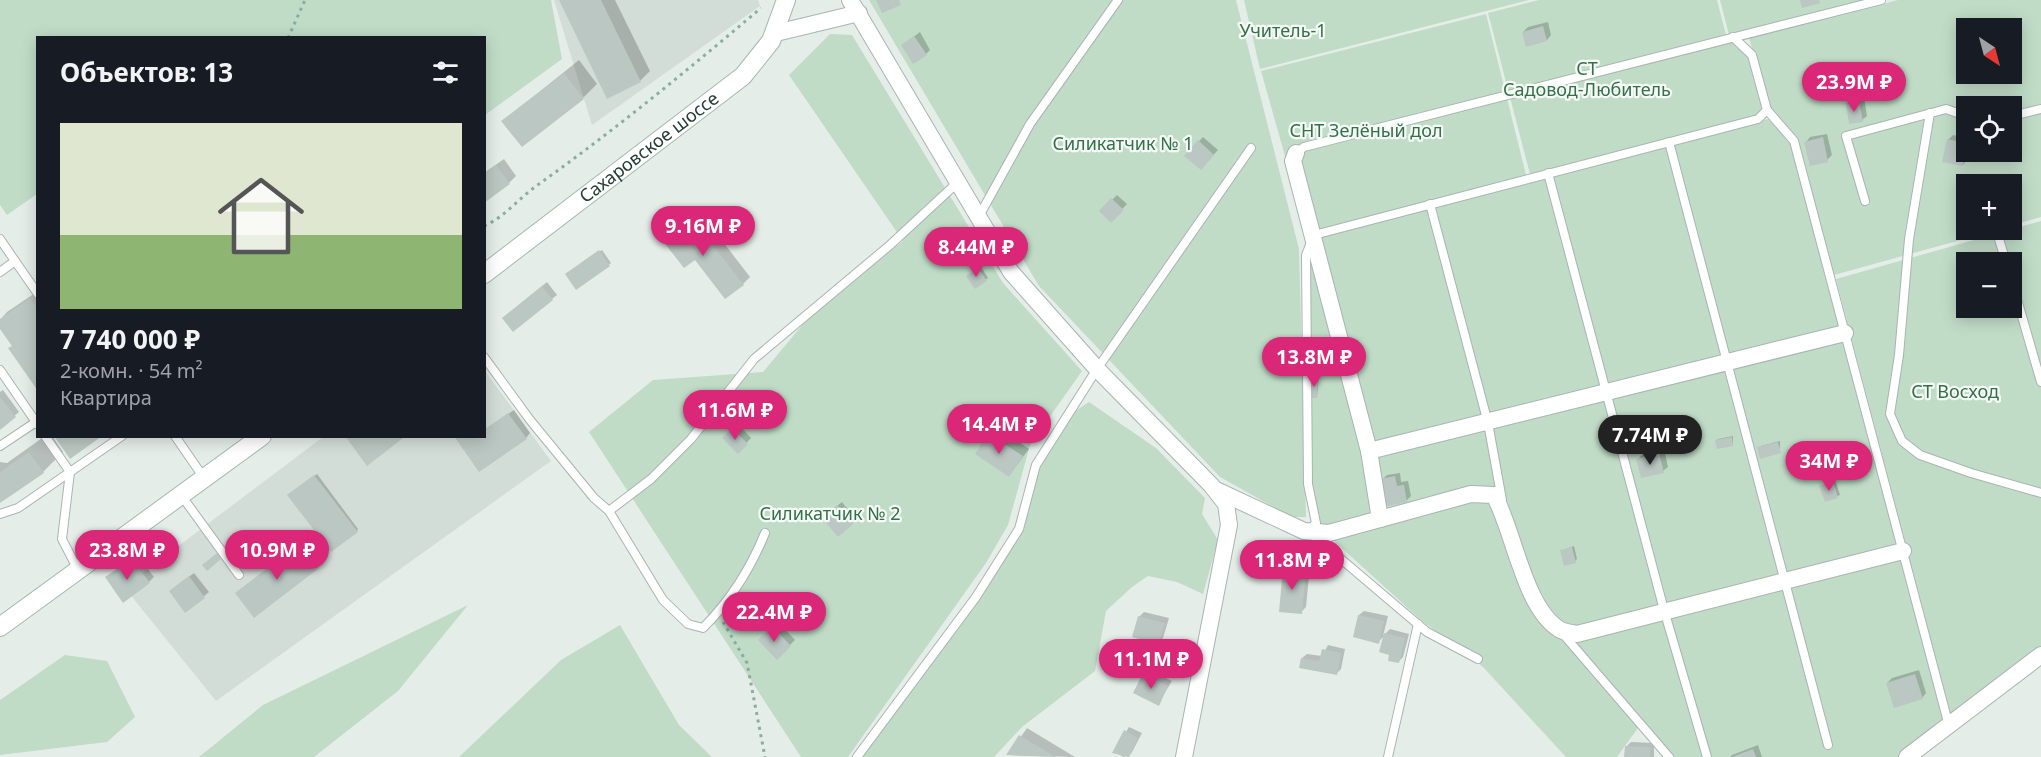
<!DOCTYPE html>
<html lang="ru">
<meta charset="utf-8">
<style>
:root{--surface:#171b24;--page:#20242c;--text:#f1f3f6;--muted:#9ea1a6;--line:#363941;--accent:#db2777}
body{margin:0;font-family:"Noto Sans",sans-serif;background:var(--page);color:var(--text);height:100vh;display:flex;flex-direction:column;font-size:22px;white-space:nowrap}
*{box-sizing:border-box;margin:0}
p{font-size:20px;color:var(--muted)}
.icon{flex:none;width:33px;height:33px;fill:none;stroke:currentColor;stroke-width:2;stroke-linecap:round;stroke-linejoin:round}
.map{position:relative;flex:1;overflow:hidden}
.details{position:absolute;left:36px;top:36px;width:450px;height:402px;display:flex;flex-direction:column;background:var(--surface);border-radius:0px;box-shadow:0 3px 15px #0003}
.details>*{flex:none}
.needle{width:39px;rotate:144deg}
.controls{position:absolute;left:1956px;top:18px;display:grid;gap:12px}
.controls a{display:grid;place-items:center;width:66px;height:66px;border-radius:0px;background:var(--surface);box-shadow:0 3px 15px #0003;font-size:30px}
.price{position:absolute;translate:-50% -51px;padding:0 14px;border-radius:21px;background:var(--accent);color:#fff;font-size:20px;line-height:39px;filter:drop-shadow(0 2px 3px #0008)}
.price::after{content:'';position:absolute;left:50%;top:36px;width:18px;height:14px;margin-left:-9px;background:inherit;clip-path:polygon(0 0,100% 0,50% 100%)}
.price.selected{background:#222;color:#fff}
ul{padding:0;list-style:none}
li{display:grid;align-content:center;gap:12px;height:318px;padding:0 24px}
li+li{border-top:2px solid var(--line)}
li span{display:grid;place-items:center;height:186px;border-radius:0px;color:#555}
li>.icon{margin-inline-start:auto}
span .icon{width:108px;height:108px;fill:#fffc;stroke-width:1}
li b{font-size:26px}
h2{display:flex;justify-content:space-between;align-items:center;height:72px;padding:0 24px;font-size:26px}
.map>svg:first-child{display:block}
.built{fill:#d3ddd8}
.green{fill:#c0dcc7;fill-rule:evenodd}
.shadow{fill:#0003}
.building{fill:#bbc7c2}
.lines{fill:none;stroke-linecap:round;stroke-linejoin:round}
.lane-casing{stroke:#a8b5b0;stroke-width:10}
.street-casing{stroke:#a8b5b0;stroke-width:18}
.secondary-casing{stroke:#a5b8b0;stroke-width:20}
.path{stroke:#89ada1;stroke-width:3;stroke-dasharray:3 4.5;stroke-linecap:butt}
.lane{stroke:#fff;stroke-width:8}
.street{stroke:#fff;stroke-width:16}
.secondary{stroke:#fff;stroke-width:18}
.labels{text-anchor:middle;stroke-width:4.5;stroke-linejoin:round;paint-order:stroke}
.park-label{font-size:18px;fill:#347049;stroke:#f6faf7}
.street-label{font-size:18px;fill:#263d36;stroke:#f6faf7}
</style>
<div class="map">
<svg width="2041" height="757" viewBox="0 0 2041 757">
<rect width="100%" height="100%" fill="#e5ede9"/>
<g class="built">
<polygon points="554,0 758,0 760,6 592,125"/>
<polygon points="485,371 551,461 216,701 124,587 323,437 484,436"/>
</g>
<g class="green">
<polygon points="0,0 551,0 562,59 485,115 484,38 38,38 37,194 7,215 0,205"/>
<polygon points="869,0 1236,0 1299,249 1306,517 1291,517 1220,477 1039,286"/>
<polygon points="1244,0 1529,0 1260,69"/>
<polygon points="1539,0 1717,0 1726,35 1749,56 1763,109 1756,116 1530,174 1488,13"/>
<polygon points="1720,0 1863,0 1729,35"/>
<path d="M1898 0H2041V217L2012 225V184H1966V230H1997L1834 275 1797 139 1770 107 1749 38ZM1966 28H2012V74H1966ZM1966 106H2012V152H1966Z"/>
<polygon points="1486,14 1526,175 1307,234 1261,71"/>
<polygon points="830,34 852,35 1003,283 1082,371 1030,445 1008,525 986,563 848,757 801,757 589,432 653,380 763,372 809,317 903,241 789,75"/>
<polygon points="1768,119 1791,143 1945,724 1901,757 1674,757 1643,721 1617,757 1566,757 1483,667 1422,621 1312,521 1309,238"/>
<path d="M2041 221V661L1951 716 1836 279ZM1966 262H2012V308H1966Z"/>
<polygon points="1089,402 1156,448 1205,498 1202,514 1218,540 1203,594 1177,582 1148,576 1132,587 1106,611 1095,671 1022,727 994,757 861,757 1019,529 1036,465 1066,417"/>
<polygon points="468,605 398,691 314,757 199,757 263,705"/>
<polygon points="620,625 679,725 712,757 459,757 561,660"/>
<polygon points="65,655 107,661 135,717 107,742 0,755 0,700"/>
</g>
<g class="shadow">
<polygon points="561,0 615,0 650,71 640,81"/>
<polygon points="1548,22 1551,35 1547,40 1523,32 1528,27"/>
<polygon points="920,32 930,50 926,54 903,45"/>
<polygon points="579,60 597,84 583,98 503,121"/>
<polygon points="1864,97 1867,116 1862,120 1848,103 1852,99"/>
<polygon points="1827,134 1832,155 1827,160 1806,142 1810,137"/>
<polygon points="1953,135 1966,138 1966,152 1969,152 1967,160 1963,165 1948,140"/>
<polygon points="1203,137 1218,150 1201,168 1186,155"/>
<polygon points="504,159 516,176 509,183 484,173"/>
<polygon points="1117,195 1127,204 1111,221 1101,211"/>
<polygon points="700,212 750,277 743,284 695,258 672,233"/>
<polygon points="602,250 611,263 577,287 569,272"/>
<polygon points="981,267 988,278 975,287 970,274"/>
<polygon points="547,282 557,295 552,299 509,313"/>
<polygon points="38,291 38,388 0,326 0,320 7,312"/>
<polygon points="1313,375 1319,376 1317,397 1311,377"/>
<polygon points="3,390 19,412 0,428 0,392"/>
<polygon points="514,410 530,433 526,438 484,436 484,430"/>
<polygon points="1641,416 1642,429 1624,421 1626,419"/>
<polygon points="738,424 751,438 738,452 724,438"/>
<polygon points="997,427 1029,449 1009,475 977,453"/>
<polygon points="45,436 52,436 63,452 43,472 0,502 0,462 7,463"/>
<polygon points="1733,436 1733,444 1716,441 1718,439"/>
<polygon points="1780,441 1780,452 1759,448 1761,446"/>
<polygon points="1664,449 1668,467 1663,471 1638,459 1642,455"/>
<polygon points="1400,473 1401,482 1408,481 1411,496 1406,501 1382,480 1387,475"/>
<polygon points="317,474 358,529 357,531 291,494"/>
<polygon points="1835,480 1840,495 1826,500 1821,486"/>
<polygon points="842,502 856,519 852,523 828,513"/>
<polygon points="309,537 326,559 254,615 245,586"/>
<polygon points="1574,546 1577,559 1575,561 1561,551"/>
<polygon points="137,555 154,577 149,582 112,573"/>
<polygon points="1289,564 1310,566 1306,607 1301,612 1284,568"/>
<polygon points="194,573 209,592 186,611 175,587"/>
<polygon points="1364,611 1388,616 1383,636 1390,629 1409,634 1403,657 1398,662 1391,654 1385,635 1378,642 1354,636 1359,615"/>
<polygon points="1144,612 1169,618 1163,638 1159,643 1139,617"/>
<polygon points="778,622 795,640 777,658 760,640"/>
<polygon points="1328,645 1345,649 1341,669 1336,674 1302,658 1307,654 1322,656"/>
<polygon points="1149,670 1172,681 1158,704 1144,674"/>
<polygon points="1919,670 1926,693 1922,698 1887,683 1892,678"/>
<polygon points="1129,727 1142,733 1131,754 1124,757 1114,752"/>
<polygon points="1027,728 1075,757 1008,755"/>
<polygon points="1631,742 1654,743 1654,757 1626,757 1626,747"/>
<polygon points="1758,745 1762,757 1730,757 1732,755"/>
</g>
<g class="building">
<polygon points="559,0 601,0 641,82 607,99"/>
<polygon points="876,0 899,0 901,5 882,13"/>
<polygon points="1800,0 1819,0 1820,3 1802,8"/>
<polygon points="1543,26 1547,41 1526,47 1522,32"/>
<polygon points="914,36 927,55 913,64 901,45"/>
<polygon points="564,73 584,99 522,147 501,121"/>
<polygon points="1859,101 1863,122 1849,124 1846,103"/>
<polygon points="1823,137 1828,162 1810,166 1804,142"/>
<polygon points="1947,139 1966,143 1963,166 1942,162"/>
<polygon points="1198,140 1214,155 1201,170 1184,156"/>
<polygon points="496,165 510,184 484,203 484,173"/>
<polygon points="1111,198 1124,210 1111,223 1099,211"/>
<polygon points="692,218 744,285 725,299 695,260 684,268 662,240"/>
<polygon points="599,250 610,266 576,290 565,274"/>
<polygon points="978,268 987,281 975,289 966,276"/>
<polygon points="542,286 553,300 513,332 502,318"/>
<polygon points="30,298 38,309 38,391 8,348 12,346 0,329 0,319"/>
<polygon points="1310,377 1318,377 1317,398 1309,398"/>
<polygon points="0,397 16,417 0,430"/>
<polygon points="508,413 527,439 479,472 454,436 484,436 484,430"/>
<polygon points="1640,417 1643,431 1626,435 1623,421"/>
<polygon points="732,428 748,444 738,454 722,438"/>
<polygon points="988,433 1023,456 1009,477 975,454"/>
<polygon points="54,436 102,436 70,459"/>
<polygon points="345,436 401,436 403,438 367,466"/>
<polygon points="1732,437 1733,446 1717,449 1715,440"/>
<polygon points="1778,442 1781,453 1760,459 1757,447"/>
<polygon points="29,452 44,473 0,503 0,472"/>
<polygon points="1659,453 1664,473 1641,478 1636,459"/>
<polygon points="314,475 358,532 331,552 287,495"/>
<polygon points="1395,476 1397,486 1404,485 1407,502 1388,506 1384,501 1380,479"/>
<polygon points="1833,481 1838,498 1825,502 1819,486"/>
<polygon points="837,505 853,524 838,537 822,518"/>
<polygon points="301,543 319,568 254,618 235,593"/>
<polygon points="1572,547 1576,563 1564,566 1560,550"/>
<polygon points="217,553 221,559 207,571 202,565"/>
<polygon points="132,559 150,583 123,603 105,577"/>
<polygon points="1283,568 1306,570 1302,614 1279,612"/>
<polygon points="189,576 205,598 185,613 169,591"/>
<polygon points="1358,615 1384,621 1379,644 1353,637"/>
<polygon points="1138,616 1165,623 1159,644 1132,637"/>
<polygon points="772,626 791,646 777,660 758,640"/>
<polygon points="1384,633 1405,638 1399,663 1388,661 1389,655 1379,652"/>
<polygon points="1322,649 1341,653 1337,675 1299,668 1301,658 1319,661"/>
<polygon points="1143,673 1168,686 1159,706 1133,693"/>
<polygon points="1915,674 1923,699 1894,708 1886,683"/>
<polygon points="1124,730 1138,738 1129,757 1112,753"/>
<polygon points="1019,735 1056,757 1006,755"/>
<polygon points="1625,746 1650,747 1650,757 1624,757"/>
<polygon points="1753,749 1756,757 1732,757"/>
</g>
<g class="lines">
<defs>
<g id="lane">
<polyline points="1767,110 1794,141 1949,726"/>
<polyline points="1930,113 1909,239 1899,355 1890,414 1902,441 1920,455 1971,473 2041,493"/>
<polyline points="2012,116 2041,109"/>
<polyline points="1669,142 1828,745"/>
<polyline points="1296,153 1304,147 1881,0"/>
<polyline points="1548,173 1664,610 1707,757"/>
<polyline points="1865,201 1846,136 1946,109 1966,116"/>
<polyline points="1430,204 1488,423 1502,500"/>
<polyline points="978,218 1030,124 1118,0"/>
<polyline points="0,239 15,261"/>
<polyline points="1999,239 2006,262"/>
<polyline points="0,272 15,261 38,294"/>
<polyline points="2012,282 2041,382"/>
<path d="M484 357 530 420 594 498 609 511 663 600 688 624 703 628C731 600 750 570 765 533"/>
<polyline points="0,370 38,425"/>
<polyline points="45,436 70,472 62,539 78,570"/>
<polyline points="175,436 204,478"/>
<polyline points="0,446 36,422"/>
<polyline points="181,495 239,575"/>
<polyline points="609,511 651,479 691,439 754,359 890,245 957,183"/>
<polyline points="0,514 18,508 122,436"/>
<polyline points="1563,634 1669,757"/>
<polyline points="1478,659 1427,632 1308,531 1316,523 1308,484 1306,255 1314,235 1758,119 1767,110 1752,55 1733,37"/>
<polyline points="857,757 976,597 1019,529 1036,465 1097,369 1251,148"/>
<polyline points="1388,757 1418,624"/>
</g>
<g id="street">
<polyline points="850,0 1011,272 1097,369 1211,485 1226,504 1229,525 1184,757"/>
<polyline points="776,33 859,13"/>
<polyline points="1296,153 1293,161 1369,451 1380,519"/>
<polyline points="1369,451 1845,333"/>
<path d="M1216 490 1304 531 1329 533 1471 494 1494 495C1514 531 1524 607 1559 629 1563 632 1571 633 1577 634L1903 551"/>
<polyline points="1907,757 2041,655"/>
</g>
<g id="secondary">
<path id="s1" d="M484 274 743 76 771 41 786 0"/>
<polyline points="0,627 262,436"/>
</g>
</defs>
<use href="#lane" class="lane-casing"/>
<use href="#street" class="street-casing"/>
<use href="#secondary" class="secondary-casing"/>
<g class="path">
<polyline points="288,38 305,0"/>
<path d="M484 226C505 217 520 197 539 184 616 129 689 69 761 8"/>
<polyline points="723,622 747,663 765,757"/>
</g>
<use href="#lane" class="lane"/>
<use href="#street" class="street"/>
<use href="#secondary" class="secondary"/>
</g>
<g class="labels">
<g class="park-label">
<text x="1283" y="37">Учитель-1</text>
<text x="1587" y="75">СТ<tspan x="1587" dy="21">Садовод-Любитель</tspan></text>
<text x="1366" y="137">СНТ Зелёный дол</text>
<text x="1123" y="150">Силикатчик № 1</text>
<text x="1955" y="398">СТ Восход</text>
<text x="830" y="520">Силикатчик № 2</text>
</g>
<g class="street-label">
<text dy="6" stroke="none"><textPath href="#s1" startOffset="208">Сахаровское шоссе</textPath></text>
</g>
</g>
</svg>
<div class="controls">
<a><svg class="needle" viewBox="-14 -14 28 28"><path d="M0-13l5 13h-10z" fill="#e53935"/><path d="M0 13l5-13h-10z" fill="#9ea1a6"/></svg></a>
<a><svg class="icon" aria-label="locate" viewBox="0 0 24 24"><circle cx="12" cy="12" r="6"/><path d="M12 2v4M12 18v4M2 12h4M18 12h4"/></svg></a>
<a>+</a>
<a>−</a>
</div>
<b class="price" style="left:1854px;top:113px">23.9M ₽</b>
<b class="price" style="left:703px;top:257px">9.16M ₽</b>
<b class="price" style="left:976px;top:278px">8.44M ₽</b>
<b class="price" style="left:1314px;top:388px">13.8M ₽</b>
<b class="price" style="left:735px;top:441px">11.6M ₽</b>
<b class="price" style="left:999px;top:455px">14.4M ₽</b>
<b class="price selected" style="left:1650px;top:466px">7.74M ₽</b>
<b class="price" style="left:1829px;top:492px">34M ₽</b>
<b class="price" style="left:127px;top:581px">23.8M ₽</b>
<b class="price" style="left:277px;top:581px">10.9M ₽</b>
<b class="price" style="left:1292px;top:591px">11.8M ₽</b>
<b class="price" style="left:774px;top:643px">22.4M ₽</b>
<b class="price" style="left:1151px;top:690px">11.1M ₽</b>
<section class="details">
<h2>Объектов: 13<svg class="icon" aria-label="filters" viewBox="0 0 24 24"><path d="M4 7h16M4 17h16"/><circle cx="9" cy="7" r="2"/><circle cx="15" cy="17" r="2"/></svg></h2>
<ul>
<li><span style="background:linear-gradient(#dfe7d0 60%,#8fb573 0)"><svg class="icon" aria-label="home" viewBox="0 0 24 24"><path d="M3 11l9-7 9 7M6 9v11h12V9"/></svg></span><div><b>7 740 000 ₽</b><p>2-комн. · 54 m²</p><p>Квартира</p></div></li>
</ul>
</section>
</div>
